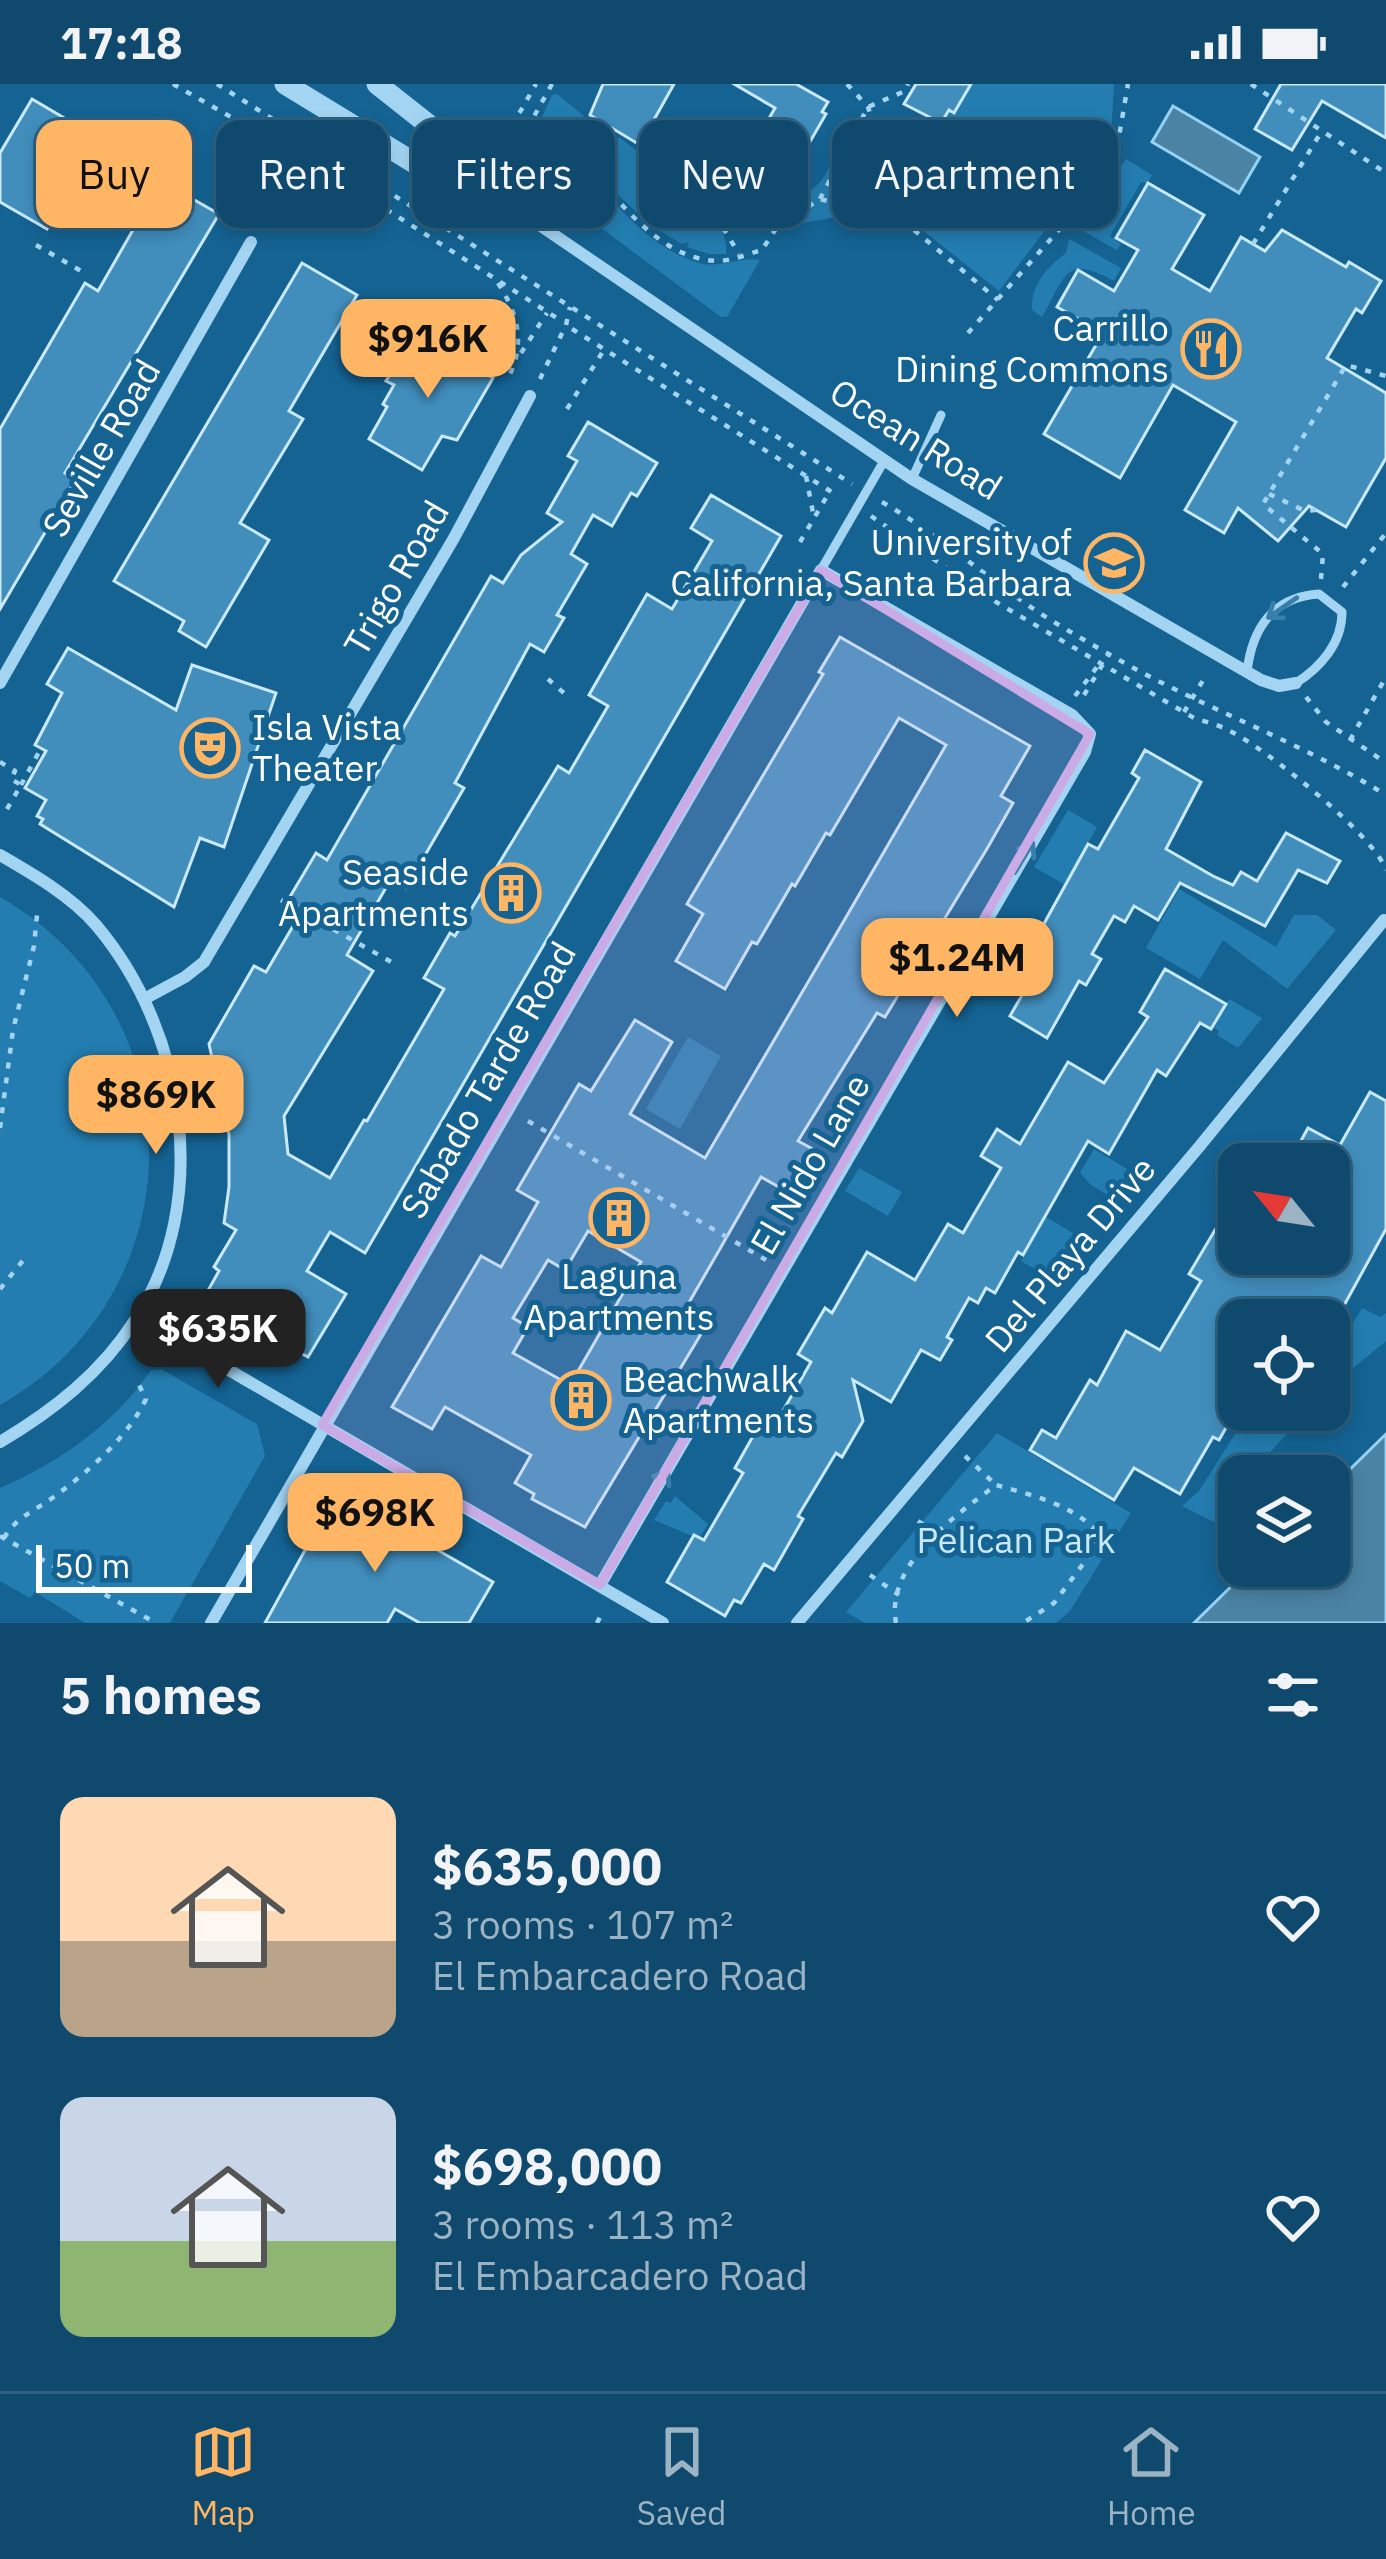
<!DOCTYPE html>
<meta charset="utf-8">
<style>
:root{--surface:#0f4a6e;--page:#1d5476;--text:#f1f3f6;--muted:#9bb3c2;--line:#2f6281;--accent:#ffb664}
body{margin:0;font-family:"IBM Plex Sans",sans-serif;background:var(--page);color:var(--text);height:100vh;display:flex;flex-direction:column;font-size:45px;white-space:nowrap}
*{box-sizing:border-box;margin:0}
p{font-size:39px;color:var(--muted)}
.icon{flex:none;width:66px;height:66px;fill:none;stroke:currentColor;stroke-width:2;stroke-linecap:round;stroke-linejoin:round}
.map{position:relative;height:1539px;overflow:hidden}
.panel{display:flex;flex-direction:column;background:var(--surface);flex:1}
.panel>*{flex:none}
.hud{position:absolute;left:36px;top:36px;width:1314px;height:108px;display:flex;gap:24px}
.needle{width:78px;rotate:300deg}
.tools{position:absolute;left:1218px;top:1059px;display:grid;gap:24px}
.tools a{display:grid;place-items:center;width:132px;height:132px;border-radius:24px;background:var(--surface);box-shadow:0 6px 18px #0003,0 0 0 3px var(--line);font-size:60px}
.scale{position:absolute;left:36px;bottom:30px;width:216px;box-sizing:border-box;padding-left:12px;border:6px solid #fff;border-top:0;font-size:33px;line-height:42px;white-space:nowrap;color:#fff;-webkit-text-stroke:9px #146393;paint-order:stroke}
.price{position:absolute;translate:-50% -102px;padding:0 27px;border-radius:24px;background:var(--accent);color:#111;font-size:39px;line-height:78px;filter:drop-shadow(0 3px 6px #0008)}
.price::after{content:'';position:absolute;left:50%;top:72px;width:36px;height:27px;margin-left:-18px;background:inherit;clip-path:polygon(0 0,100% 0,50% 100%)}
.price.current{background:#222;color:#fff}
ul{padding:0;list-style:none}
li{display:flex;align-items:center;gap:36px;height:300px;padding:0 60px}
li span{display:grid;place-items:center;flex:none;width:336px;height:240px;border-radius:24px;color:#555}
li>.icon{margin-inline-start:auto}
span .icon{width:144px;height:144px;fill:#fffc;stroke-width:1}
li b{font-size:51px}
h2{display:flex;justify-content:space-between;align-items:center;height:144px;padding:0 60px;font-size:51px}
.pill{padding:0 42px;border-radius:24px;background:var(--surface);box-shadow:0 6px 18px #0003,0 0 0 3px var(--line);font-size:42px;line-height:108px}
.pill.current{background:var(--accent);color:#111}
.status{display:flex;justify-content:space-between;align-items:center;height:84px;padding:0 60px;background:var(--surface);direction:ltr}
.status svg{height:33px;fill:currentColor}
.tab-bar{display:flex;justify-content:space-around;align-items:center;height:168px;border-top:3px solid var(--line);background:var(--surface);font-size:33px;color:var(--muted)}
.tab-bar a{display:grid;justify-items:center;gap:6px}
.tab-bar .current{color:var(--accent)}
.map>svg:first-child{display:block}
.green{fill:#237db0}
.water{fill:#4b83a4;stroke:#95d2f4;stroke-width:3}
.building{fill:#418ebd;stroke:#caeafc;stroke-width:3;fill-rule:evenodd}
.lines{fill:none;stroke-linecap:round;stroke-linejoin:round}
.path{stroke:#a3d5f2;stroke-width:4.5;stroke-dasharray:6 9;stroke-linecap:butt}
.service{stroke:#a3d5f2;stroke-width:9}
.minor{stroke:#a3d5f2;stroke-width:12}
.tertiary{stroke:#a3d5f2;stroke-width:21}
.oneway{stroke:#3880ab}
.marked{fill:#caabe5;fill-opacity:0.2;stroke:#caabe5;stroke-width:9;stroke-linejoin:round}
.labels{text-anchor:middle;stroke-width:10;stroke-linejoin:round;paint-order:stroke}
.poi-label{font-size:36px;fill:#fff;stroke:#146393;text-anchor:end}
.street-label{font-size:36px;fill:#fff;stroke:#146393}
.park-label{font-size:36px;fill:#caeafc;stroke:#146393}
</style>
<div class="status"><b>17:18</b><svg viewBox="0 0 49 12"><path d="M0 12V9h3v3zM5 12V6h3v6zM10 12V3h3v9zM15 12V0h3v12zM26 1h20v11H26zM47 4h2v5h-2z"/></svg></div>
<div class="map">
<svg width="1386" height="1539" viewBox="0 0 1386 1539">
<rect width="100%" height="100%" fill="#146393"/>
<g class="green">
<path d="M971 0H1114L1111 54 1103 70 999 207 906 133 883 125 802 139 791 128C797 112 809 110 820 98 839 76 824 56 854 36L899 56 931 34 941 39Z"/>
<path d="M557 10 584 32 574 53 606 73 619 53 640 69 637 84 696 119 705 107 721 119C713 139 729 152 726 170H709L687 163 689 158 682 160C626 130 589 75 542 33L552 11Z"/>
<path d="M539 45C596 83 627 155 696 178 719 186 739 172 760 176L727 233H721L515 80Z"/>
<polygon points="1126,75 1152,91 1147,100 1141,98 1110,152 1121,160 1117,166 1072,141 1088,127"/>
<path d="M1069 155 1121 184 1114 197C1064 170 1066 192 1042 233L1032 226C1031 201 1046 184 1066 169Z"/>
<polygon points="1068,726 1097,743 1065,801 1034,783"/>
<polygon points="1179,805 1276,863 1294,831 1317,831 1336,846 1287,905 1223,856 1200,895 1146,864"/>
<path d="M0 813C198 926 200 1208 0 1321Z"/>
<polygon points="1229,915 1262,934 1238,964 1217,951 1219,947 1214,944"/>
<polygon points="688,953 721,972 680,1045 646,1025"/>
<polygon points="1094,1065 1132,1088 1111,1113 1091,1101 1080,1089"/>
<polygon points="859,1084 902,1108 888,1132 845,1107"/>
<polygon points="1046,1133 1078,1152 1045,1191 1021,1177"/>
<polygon points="1362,1224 1380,1233 1386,1229 1386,1257 1329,1304 1329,1279"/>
<path d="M161 1285 257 1340 265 1372 170 1539H85L35 1508 30 1514 0 1497V1404C60 1378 114 1340 151 1286Z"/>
<polygon points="1250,1326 1309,1326 1248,1392 1239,1392 1239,1402 1214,1438 1182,1422 1199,1407"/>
<polygon points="997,1349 1131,1429 1070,1527 1056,1539 865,1539 846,1528"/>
<polygon points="675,1412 708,1440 699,1455 654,1436 666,1417 671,1419"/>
</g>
<g class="water">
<polygon points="1173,22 1260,73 1239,109 1152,58"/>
<polygon points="1386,1350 1386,1539 1194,1539 1252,1482 1329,1482 1329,1406"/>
</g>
<g class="building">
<polygon points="603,0 674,0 655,34 727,76 745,76 775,24 734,0 796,0 828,18 822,28 826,30 796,82 771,124 767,122 761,133 705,102 698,113 685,105 682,109 653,92 655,89 643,81 650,67 590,31"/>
<polygon points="916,0 971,0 954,29 949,26 941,39 904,20"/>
<polygon points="1281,0 1386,0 1386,54 1322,17 1292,66 1255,45"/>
<polygon points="32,15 100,55 47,145 0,118 0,69"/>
<polygon points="161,97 219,130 65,389 76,396 0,525 0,345 85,199 98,207"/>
<polygon points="1148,99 1204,131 1172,185 1210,207 1241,153 1265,167 1282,146 1346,183 1349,178 1381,197 1362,229 1356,225 1327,274 1386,309 1386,374 1346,443 1309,422 1278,457 1238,424 1224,449 1185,426 1236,338 1173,301 1120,394 1044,350 1103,249 1057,223 1078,186 1114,207 1138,166 1116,154"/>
<polygon points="302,179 357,211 289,327 303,335 240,439 269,456 206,563 179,547 184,537 114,497"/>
<polygon points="418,248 493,294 457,356 442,352 422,386 369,355 387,323 383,320 394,301 386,297"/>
<polygon points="588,338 657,379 637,412 631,409 612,442 593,431 571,470 587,480 557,531 564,534 544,568 530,560 455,699 464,704 406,804 391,795 347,871 373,887 284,1032 288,1070 330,1094 364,1036 367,1037 444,905 424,894 450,849 455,852 558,682 569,689 608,622 589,611 647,510 672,525 712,457 691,444 711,411 781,452 365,1169 330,1148 307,1187 346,1210 308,1273 250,1242 247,1246 201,1219 219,1187 214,1183 236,1146 224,1139 229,1103 229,1051 209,960 254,882 266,888 303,825 288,816 316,769 327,776 491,492 503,499 521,471 562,438 547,429 577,377 568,372"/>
<path d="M840 553 1030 662 1001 712 1013 719 988 763 885 933 877 929 798 1057 811 1064 786 1107 761 1093 721 1163 687 1222 710 1235 585 1443 532 1415 534 1410 515 1399 531 1371 445 1323 432 1345 392 1323 481 1172 501 1183 538 1118 517 1106 579 1000 591 1007 635 936 672 958 630 1030 705 1074 838 847 946 661 899 634 830 751 826 749 795 802 792 800 757 860 752 858 725 905 676 877 703 830 687 820 823 590 819 588ZM588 1147 641 1178 570 1301 513 1269 528 1243 513 1234 548 1176 565 1186Z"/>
<polygon points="68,564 176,626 192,581 276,609 224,763 200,754 174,823 40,740 43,735 37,732 46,716 25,704 46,667 35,661 62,609 47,600"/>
<polygon points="1145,666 1201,698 1166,765 1213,792 1233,801 1241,788 1257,797 1286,749 1340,777 1327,799 1298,786 1265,842 1180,799 1158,836 1134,822 1125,838 1114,832 1092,870 1101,875 1086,901 1079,897 1047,954 1010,932 1044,873 1030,865 1088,760 1098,765 1139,694 1132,689"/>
<polygon points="1165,885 1226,920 1211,945 1200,939 1166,992 1157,986 1109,1070 1088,1057 1023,1171 1018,1168 995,1209 986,1204 978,1219 969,1214 947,1253 952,1256 940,1276 921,1266 891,1318 853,1296 863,1337 842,1373 836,1369 798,1432 803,1435 774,1486 764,1480 741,1519 734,1516 725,1532 667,1498 694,1451 704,1456 743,1389 735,1384 761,1338 773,1344 811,1278 798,1270 825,1224 832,1229 867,1168 915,1196 948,1140 963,1149 1001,1084 981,1072 997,1045 1020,1060 1068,978 1104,999 1148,933 1140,928"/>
<polygon points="1370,1008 1386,1017 1386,1145 1336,1236 1239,1236 1239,1321 1219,1356 1213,1353 1180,1410 1134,1384 1114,1416 1030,1366 1042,1346 1056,1354 1090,1296 1097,1301 1126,1247 1160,1266 1201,1197 1189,1190 1215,1146 1239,1160 1239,1170 1329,1170 1329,1080 1288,1080 1308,1044 1340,1061"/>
<polygon points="337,1408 493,1498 469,1539 420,1539 395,1525 387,1539 265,1539"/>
</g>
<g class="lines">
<g class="path">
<polyline points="173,0 310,78"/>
<polyline points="217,0 852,400"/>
<path d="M552 0 532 36C595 68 638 174 717 177 731 177 748 170 762 166L777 143 820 115 902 136"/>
<polyline points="847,0 868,23 902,136 998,216"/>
<polyline points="1251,0 1386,89"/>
<polyline points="497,68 536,0"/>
<polyline points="507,76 532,36"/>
<polyline points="323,85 560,236"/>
<polyline points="728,115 722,142 739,170"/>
<polyline points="820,115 868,23 905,7 908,0"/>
<polyline points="256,141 281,62"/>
<polyline points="262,145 318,82 326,65"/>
<polyline points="464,146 470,135"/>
<polyline points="1253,160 1323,45"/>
<polyline points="36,161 88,191"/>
<path d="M498 199C518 230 526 260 508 294"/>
<polyline points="572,245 838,412"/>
<polyline points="968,249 1094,106 1115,76 1128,0"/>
<polyline points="521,269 547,229"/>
<polyline points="540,295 566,241 570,223"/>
<polyline points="567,325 605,264"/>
<polyline points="806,392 814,434"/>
<polyline points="1269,410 1305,427 1316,426"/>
<path d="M882 418C929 445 968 478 1011 509 1043 533 1079 553 1114 573 1202 624 1299 657 1386 711"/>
<path d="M871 432 996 518 1194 634C1206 638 1219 641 1230 647 1265 664 1375 752 1386 786"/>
<polyline points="800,458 830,407"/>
<polyline points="1321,495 1323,470 1263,420 1346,281 1386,292"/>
<polyline points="1343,503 1386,449"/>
<polyline points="548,595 565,610"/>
<polyline points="1084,611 1109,570"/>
<polyline points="1075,612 1100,579"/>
<polyline points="1306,613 1326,638 1386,679"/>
<polyline points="1184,628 1205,593"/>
<polyline points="1350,656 1386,593"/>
<polyline points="0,678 15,687 11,695 21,701 3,732"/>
<polyline points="21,701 39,668"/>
<polyline points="281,816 395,880"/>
<polyline points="528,1037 766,1176"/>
<polyline points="0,1044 13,946 34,862 37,831"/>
<polyline points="0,1205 25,1174"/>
<polyline points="251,1266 281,1214"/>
<polyline points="965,1372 996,1401"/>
<polyline points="918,1437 935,1449"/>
<polyline points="0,1452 156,1539"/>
<path d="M4 1454C17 1432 35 1427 55 1412 89 1387 128 1353 146 1315L136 1295"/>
<polyline points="870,1491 899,1511"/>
<polyline points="597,1539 601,1531"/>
<path d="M896 1539C885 1480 955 1432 996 1401 1031 1411 1075 1421 1099 1450L1089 1472 1054 1519 1023 1539"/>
</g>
<g class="service">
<polyline points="912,395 941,331"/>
<polyline points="821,486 884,377"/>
<path d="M1247 588C1252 544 1273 513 1319 510L1342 528C1342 559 1321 583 1296 599"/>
</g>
<g class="minor">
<polyline points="478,99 912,395 1261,596 1279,602 1296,599"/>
<polyline points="0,599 251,158"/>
<path d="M0 771C33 790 71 812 96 841 185 946 213 1117 135 1236 101 1289 54 1326 0 1358"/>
<polyline points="146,914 185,893 204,878 454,454 530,312"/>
<polyline points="138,1233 663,1539"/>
<polyline points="211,1539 821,486 1072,631 1090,650 1085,668 600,1501"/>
<polyline points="797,1539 1199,1063 1384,836"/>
</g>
<polyline class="tertiary" points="285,0 462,108 478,99 477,79 377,0"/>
</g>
<defs><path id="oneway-shaft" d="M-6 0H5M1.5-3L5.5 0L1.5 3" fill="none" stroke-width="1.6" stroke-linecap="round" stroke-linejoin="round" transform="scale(3)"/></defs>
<g class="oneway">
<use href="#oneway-shaft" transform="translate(1282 524) rotate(145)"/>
<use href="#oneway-shaft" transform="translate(1024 773) rotate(-59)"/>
<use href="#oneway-shaft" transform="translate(659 1401) rotate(-59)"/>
</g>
<path class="marked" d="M821 486 1090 650 600 1501 322 1341Z"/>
<defs>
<symbol id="restaurant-ring" viewBox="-11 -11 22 22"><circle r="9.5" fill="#146393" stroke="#ffb664" stroke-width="1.5"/><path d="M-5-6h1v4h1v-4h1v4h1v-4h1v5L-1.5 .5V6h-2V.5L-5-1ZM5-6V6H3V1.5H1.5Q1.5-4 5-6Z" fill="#ffb664"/></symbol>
<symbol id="university-ring" viewBox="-11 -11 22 22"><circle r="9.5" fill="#146393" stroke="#ffb664" stroke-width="1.5"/><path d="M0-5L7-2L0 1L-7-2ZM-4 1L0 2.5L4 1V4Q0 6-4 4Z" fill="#ffb664"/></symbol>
<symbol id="theatre-ring" viewBox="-11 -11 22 22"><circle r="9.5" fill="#146393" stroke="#ffb664" stroke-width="1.5"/><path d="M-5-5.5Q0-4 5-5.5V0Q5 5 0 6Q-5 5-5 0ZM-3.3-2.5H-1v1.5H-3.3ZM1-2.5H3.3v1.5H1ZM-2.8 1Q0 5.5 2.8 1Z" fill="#ffb664"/></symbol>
<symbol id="building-ring" viewBox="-11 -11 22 22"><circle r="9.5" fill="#146393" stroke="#ffb664" stroke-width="1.5"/><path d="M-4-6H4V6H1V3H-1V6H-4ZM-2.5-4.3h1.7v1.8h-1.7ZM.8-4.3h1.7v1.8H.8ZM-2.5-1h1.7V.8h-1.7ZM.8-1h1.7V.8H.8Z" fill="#ffb664"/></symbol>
</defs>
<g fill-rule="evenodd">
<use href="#restaurant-ring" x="1178" y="232" width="66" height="66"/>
<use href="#university-ring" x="1081" y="446" width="66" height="66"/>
<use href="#theatre-ring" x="177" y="631" width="66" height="66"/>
<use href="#building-ring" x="478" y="776" width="66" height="66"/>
<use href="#building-ring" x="586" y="1101" width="66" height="66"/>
<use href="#building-ring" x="548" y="1283" width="66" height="66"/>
</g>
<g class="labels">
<g class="poi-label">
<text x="1169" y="257">Carrillo<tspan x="1169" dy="41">Dining Commons</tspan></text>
<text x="1072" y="471">University of<tspan x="1072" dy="41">California, Santa Barbara</tspan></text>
<text x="252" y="656" text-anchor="start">Isla Vista<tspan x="252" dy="41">Theater</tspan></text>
<text x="469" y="801">Seaside<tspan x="469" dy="41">Apartments</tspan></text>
<text x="619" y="1205" text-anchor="middle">Laguna<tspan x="619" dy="41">Apartments</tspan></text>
<text x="623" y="1308" text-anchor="start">Beachwalk<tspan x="623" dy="41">Apartments</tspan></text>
</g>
<g class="street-label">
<text transform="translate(916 355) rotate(32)" y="13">Ocean Road</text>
<text transform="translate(101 364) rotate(-60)" y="13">Seville Road</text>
<text transform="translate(396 494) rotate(-60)" y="13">Trigo Road</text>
<text transform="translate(488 996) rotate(-60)" y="13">Sabado Tarde Road</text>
<text transform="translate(810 1080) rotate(-60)" y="13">El Nido Lane</text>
<text transform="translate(1070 1170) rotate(-50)" y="13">Del Playa Drive</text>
</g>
<g class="park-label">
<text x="1016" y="1469">Pelican Park</text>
</g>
</g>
</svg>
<div class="tools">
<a><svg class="needle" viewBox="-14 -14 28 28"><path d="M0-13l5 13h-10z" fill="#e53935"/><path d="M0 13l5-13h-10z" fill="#9bb3c2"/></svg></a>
<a><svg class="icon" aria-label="locate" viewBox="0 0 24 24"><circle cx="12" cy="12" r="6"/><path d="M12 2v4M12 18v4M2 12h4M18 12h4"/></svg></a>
<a><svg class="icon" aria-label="layers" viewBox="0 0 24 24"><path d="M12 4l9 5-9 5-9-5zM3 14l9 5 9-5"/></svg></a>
</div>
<div class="scale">50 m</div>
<b class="price" style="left:428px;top:317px">$916K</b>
<b class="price" style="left:957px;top:936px">$1.24M</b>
<b class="price" style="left:156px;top:1073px">$869K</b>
<b class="price current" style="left:218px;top:1307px">$635K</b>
<b class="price" style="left:375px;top:1491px">$698K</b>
<div class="hud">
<a class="pill current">Buy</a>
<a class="pill">Rent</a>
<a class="pill">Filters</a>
<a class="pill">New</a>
<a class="pill">Apartment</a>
</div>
</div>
<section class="panel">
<h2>5 homes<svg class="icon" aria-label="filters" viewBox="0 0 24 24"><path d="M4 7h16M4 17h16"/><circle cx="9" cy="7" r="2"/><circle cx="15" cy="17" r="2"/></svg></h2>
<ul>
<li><span style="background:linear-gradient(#ffd9b3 60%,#b9a48a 0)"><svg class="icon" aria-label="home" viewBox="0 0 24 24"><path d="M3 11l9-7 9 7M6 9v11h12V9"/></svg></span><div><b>$635,000</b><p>3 rooms · 107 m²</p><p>El Embarcadero Road</p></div><svg class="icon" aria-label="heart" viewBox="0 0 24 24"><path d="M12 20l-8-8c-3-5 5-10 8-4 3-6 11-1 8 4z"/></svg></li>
<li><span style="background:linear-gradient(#c9d6e8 60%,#8fb573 0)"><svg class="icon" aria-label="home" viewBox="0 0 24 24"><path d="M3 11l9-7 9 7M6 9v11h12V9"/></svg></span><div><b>$698,000</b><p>3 rooms · 113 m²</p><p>El Embarcadero Road</p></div><svg class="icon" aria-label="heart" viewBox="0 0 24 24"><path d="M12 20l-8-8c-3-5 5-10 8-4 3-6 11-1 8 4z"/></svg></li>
</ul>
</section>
<nav class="tab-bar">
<a class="current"><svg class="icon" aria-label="map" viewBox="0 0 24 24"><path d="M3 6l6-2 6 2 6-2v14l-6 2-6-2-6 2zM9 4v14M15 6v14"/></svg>Map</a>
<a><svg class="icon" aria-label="saved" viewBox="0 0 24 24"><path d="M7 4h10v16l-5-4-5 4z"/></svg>Saved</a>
<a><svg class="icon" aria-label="home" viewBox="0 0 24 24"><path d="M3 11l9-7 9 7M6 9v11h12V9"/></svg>Home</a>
</nav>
